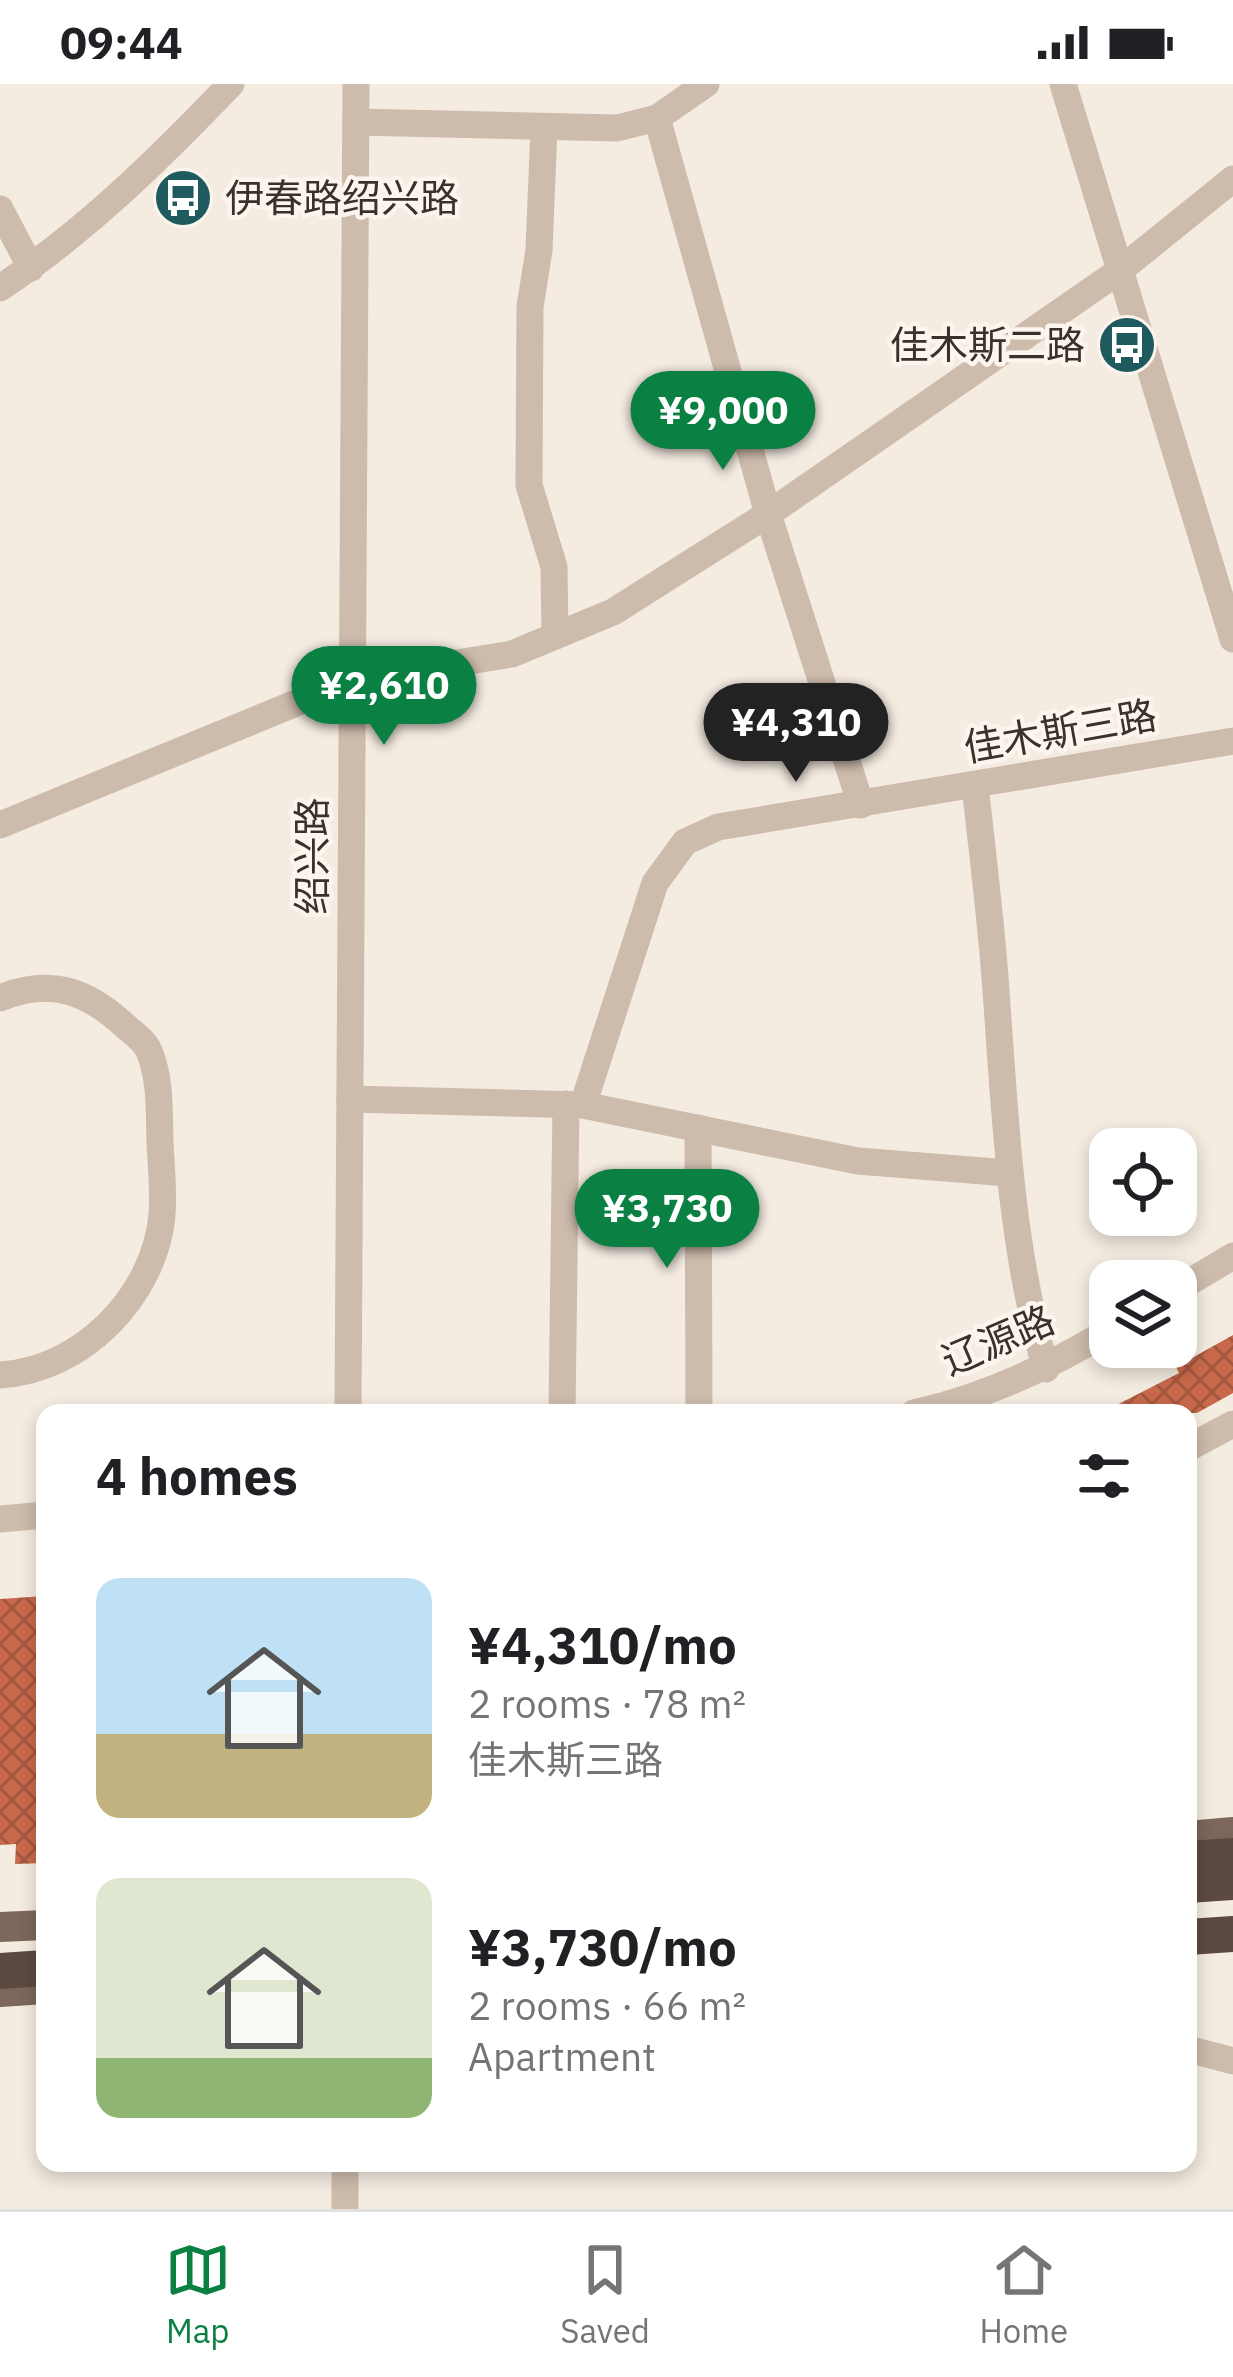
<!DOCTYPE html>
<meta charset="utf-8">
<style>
:root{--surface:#fff;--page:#f2f2f2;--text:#202124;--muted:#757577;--line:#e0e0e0;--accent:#0b8043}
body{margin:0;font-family:"IBM Plex Sans","Noto Sans SC",sans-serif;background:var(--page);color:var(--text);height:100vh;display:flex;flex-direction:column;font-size:45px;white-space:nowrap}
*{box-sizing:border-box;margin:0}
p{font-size:39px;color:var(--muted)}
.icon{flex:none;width:66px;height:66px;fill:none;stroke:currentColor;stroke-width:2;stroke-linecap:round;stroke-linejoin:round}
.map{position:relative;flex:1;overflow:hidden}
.side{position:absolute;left:36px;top:1320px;width:1161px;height:768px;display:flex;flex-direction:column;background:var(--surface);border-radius:24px;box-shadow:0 6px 18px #0003}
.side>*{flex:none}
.controls{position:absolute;left:1089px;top:1044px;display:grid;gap:24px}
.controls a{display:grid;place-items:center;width:108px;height:108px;border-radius:24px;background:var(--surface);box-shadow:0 6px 18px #0003;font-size:60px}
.price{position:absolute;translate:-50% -102px;padding:0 27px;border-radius:42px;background:var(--accent);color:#fff;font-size:39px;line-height:78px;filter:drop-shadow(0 3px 6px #0008)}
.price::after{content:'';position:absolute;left:50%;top:72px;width:36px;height:27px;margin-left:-18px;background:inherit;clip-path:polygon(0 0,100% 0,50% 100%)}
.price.current{background:#222;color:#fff}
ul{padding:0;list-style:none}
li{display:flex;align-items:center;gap:36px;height:300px;padding:0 60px}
li span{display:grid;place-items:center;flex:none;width:336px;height:240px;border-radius:24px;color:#555}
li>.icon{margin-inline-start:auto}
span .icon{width:144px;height:144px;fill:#fffc;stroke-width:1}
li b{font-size:51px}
h2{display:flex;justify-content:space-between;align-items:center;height:144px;padding:0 60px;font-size:51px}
.status{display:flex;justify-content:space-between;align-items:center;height:84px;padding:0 60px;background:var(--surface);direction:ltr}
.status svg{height:33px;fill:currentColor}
.tabs{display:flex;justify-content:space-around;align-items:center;height:168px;border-top:3px solid var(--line);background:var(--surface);font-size:33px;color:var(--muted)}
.tabs a{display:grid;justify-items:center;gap:6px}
.tabs .current{color:var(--accent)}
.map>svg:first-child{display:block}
.building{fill:url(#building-cross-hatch)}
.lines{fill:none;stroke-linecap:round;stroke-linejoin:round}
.minor{stroke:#cdbbac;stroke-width:27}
.major{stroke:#7d675c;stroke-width:30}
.highway{stroke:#5c4a42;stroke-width:36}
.labels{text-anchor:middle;stroke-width:9;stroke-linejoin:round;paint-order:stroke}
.poi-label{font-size:39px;fill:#3b302b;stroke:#fbf5ee;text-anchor:start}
.street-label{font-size:39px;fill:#3b302b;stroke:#fbf5ee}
</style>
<div class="status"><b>09:44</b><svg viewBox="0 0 49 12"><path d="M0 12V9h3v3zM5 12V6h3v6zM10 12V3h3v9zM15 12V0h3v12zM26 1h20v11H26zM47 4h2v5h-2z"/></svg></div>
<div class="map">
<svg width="1233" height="2125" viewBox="0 0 1233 2125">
<defs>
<pattern id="building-cross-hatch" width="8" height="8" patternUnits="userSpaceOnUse" patternTransform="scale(3)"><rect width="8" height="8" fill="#c8694b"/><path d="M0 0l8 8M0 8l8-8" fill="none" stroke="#a4573f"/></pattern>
</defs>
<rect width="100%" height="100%" fill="#f4ebe1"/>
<g class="building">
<polygon points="1233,1251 1233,1309 1197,1329 1101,1329 1179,1289 1176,1283"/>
<polygon points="45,1512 45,1779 15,1780 16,1760 0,1761 0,1515"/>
</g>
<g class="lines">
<g class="minor">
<polyline points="1063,0 1233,555"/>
<polyline points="657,34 768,430 861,721"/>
<polyline points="356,38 617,44 657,34 706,0"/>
<polyline points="544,44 539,166 530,223 529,401 554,483 555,552"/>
<polyline points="0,125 31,184"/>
<path d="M0 204C87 146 159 75 231 0"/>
<path d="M975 701C982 765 990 829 995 893 1005 1026 1009 1157 1046 1285"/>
<polyline points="0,741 352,596 512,570 613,528 768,430 1119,187 1233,95"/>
<path d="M0 914C50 893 87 907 124 941 133 949 145 957 149 967 161 996 159 1028 160 1058 161 1082 164 1108 162 1131 155 1212 81 1287 0 1291"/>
<polyline points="350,1015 583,1021 858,1077 1008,1089"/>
<polyline points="583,1021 655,799 685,758 718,743 1233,657"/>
<polyline points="698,1044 699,1329"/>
<polyline points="1176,1206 1233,1172"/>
<polyline points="348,1329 356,0"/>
<polyline points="562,1329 566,1020"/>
<path d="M914 1329C985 1313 1048 1284 1110 1246"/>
<polyline points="1188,1364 1233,1340"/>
<polyline points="0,1435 45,1431"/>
<polyline points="1188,1965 1233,1977"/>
<polyline points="345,2125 345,2079"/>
</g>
<g class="major">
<polyline points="1188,1752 1233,1748"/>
<polyline points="0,1843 45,1841"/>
<polyline points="0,1908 45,1905"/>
</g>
<g class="highway">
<polyline points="1188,1775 1233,1772"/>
<polyline points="1188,1801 1233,1798"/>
<polyline points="1188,1853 1233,1850"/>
<polyline points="0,1887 45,1884"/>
</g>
</g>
<defs>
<symbol id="bus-disc" viewBox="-11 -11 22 22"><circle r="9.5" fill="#1f5a5e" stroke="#fbf5ee"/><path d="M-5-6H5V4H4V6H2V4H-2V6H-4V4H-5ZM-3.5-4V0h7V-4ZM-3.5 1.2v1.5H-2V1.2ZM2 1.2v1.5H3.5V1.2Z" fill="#fff"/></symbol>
</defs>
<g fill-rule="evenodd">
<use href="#bus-disc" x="150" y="81" width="66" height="66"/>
<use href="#bus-disc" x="1094" y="228" width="66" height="66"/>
</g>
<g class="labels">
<g class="poi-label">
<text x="225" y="128">伊春路绍兴路</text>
<text x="1085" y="275" text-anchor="end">佳木斯二路</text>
</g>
<g class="street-label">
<text transform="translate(1060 647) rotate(-10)" y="14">佳木斯三路</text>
<text transform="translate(312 772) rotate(-90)" y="14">绍兴路</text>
<text transform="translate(998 1256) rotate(-23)" y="14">辽源路</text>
</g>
</g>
</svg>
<div class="controls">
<a><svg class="icon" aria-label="locate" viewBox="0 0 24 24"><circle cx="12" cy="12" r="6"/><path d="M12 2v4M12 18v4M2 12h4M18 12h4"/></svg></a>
<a><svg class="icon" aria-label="layers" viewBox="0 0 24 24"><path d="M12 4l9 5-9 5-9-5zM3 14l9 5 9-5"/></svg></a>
</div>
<b class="price" style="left:723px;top:389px">¥9,000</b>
<b class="price" style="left:384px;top:664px">¥2,610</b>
<b class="price current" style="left:796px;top:701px">¥4,310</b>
<b class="price" style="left:667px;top:1187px">¥3,730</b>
<section class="side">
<h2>4 homes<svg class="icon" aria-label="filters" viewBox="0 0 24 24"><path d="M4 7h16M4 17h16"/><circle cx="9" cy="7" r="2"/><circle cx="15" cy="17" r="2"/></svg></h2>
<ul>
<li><span style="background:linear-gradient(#bfe0f5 65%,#c2b280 0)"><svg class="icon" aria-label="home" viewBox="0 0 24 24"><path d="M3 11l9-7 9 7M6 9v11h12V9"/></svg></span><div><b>¥4,310/mo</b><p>2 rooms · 78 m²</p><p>佳木斯三路</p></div></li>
<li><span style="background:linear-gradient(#dfe7d0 75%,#8fb573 0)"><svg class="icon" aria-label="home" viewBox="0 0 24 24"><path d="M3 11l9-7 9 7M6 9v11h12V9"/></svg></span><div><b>¥3,730/mo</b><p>2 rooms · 66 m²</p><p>Apartment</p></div></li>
</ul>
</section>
</div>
<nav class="tabs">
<a class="current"><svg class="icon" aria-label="map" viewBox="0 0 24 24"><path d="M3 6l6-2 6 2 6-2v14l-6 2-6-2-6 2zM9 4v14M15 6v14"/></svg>Map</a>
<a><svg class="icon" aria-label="saved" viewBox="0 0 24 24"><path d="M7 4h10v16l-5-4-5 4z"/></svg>Saved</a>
<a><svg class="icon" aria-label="home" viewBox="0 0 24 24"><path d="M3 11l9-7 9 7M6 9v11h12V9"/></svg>Home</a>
</nav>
